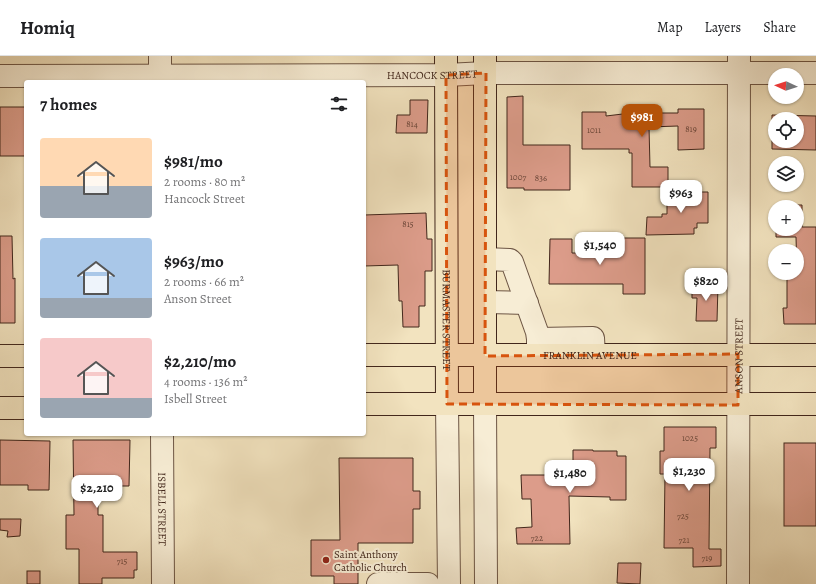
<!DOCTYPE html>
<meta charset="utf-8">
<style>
:root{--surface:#fff;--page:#f2f2f2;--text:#202124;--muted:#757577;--line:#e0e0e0;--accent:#b45309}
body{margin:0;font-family:Alegreya,serif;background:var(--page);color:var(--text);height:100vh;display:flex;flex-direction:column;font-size:15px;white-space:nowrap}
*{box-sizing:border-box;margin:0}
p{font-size:13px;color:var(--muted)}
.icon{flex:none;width:22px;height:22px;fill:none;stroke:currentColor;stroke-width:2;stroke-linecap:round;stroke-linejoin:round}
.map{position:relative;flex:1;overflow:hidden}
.details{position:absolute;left:24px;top:24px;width:342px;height:356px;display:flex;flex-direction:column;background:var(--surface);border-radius:4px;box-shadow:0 1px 3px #0004}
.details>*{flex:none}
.needle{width:26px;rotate:273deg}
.controls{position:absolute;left:768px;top:12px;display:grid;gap:8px}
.controls a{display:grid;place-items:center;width:36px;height:36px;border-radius:50%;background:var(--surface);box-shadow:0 1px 3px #0004;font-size:20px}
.price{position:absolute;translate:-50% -34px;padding:0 9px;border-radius:8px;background:#fff;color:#222;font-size:13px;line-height:26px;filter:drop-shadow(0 1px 2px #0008)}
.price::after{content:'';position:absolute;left:50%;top:24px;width:12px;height:9px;margin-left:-6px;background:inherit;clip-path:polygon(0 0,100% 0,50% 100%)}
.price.current{background:var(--accent);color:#fff}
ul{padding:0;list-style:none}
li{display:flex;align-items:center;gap:12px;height:100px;padding:0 16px}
li span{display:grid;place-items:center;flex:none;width:112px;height:80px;border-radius:4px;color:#555}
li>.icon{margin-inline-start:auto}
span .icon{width:48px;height:48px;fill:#fffc;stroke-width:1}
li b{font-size:17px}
h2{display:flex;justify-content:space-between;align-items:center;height:48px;padding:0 16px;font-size:17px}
header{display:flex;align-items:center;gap:24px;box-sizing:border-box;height:56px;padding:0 20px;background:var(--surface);border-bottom:1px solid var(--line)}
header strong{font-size:19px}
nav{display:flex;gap:22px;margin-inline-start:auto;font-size:14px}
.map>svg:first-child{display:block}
.building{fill:#dc9c8a;stroke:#41261b;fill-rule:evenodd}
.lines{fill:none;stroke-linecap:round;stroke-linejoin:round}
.minor-casing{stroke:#6d5544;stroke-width:24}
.major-casing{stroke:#41261b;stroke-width:24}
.minor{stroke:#f7edd5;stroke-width:22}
.major{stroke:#f2e3bf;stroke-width:22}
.marked{fill:#d7540e;fill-opacity:0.2;stroke:#d7540e;stroke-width:3;stroke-dasharray:8 5;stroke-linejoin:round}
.poi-dot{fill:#8f2418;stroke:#f7edd5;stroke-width:1.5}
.labels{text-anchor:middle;stroke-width:4;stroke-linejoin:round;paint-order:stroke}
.number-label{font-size:9px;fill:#684437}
.street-label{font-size:11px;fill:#41261b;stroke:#f7edd5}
.poi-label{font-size:11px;fill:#41261b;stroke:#f7edd5;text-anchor:start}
</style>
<header>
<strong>Homiq</strong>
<nav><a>Map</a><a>Layers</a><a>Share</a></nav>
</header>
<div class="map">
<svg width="816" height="528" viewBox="0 0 816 528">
<rect width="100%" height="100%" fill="#f2e3bf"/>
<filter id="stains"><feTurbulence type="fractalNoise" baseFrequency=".005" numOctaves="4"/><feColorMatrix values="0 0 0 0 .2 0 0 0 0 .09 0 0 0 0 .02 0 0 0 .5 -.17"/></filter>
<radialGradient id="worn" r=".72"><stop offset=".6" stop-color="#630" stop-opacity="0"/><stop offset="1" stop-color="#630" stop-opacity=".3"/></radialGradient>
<g class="building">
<polygon points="523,40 523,89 570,89 570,134 524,134 524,132 507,132 507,41"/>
<polygon points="410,44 428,44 427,77 396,77 397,59 410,59"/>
<rect x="0" y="51" width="26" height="49"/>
<polygon points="678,53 704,53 704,93 678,94 678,70 649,71 650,111 668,111 668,131 632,131 632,97 629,97 629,93 582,93 582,56 606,56 606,60 631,57 631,55 650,55 650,57 678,57"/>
<path d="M772 59 816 60V94L772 93ZM775 63H797V85H775Z"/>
<polygon points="667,136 708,136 708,167 697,167 697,172 694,172 694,178 646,179 647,161 662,161 662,158 667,158"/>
<polygon points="776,149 802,149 802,171 816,171 816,268 784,268 783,252 787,252 787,217 797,217 796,181 776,181 776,173 797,173 797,151 776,151"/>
<polygon points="426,157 427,183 432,183 432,215 425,215 425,250 419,250 419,271 403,271 402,245 399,245 398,209 364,210 364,159"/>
<polygon points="0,180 12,180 13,223 15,222 15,267 0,267"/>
<polygon points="623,182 645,182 645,238 623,238 623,228 549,228 550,183 572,183 572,197 623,197"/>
<polygon points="692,229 718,229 717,265 696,265 697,242 692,242"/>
<polygon points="664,371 716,371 716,392 710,392 709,493 721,493 721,510 693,511 693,492 664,492 665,418 660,418 660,395 664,395"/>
<polygon points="0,384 50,385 49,434 28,434 28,429 0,429"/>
<polygon points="73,384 130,384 129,430 98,430 98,459 103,459 103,496 137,496 137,514 134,514 134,522 102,522 102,528 79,528 79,493 66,493 66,459 74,459"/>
<rect x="784" y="387" width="32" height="83"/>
<polygon points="573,394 593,394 593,395 617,395 617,400 626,400 626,444 610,444 610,441 569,440 570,488 517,488 516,472 532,471 531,443 522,443 521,419 573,419"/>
<polygon points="339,402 413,402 413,435 420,435 420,453 413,453 413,487 358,487 358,528 334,528 334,520 311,520 311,484 340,484"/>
<polygon points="0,463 21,463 20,480 7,481 8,475 0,474"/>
<polygon points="618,507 641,507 640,528 617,527"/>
<rect x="27" y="515" width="13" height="13"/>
</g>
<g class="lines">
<defs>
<g id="minor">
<polyline points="160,0 160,26"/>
<path id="s1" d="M0 20 446 19 486 17H816"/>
<polyline points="485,203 510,204 512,206 537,276 538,283 538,299"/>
<polyline points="485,246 527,247"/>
<polyline points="538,283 593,282 594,299"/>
<polyline points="447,348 449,528"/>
<polyline points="485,348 486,528"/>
<path id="s2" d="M162 378 163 528"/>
<polyline points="378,528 428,528"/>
<path id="s3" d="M738 528 739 0"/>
</g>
<g id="major">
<path id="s4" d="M446 0 447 348"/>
<path id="s5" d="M364 299H816"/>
<polyline points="0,300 26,300"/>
<polyline points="364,348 816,348"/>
<polyline points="485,348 485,0"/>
<polyline points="0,352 26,352"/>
</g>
</defs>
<use href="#minor" class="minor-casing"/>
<use href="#major" class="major-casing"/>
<use href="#minor" class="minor"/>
<use href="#major" class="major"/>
</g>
<path class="marked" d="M486 17 485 300 738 298V349L447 348 446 19Z"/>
<circle class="poi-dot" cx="326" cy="504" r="4"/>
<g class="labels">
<g class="number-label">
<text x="412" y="71">814</text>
<text x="691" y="76">819</text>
<text x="594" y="77">1011</text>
<text x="518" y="124">1007</text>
<text x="541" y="125">836</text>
<text x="408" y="171">815</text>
<text x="690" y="385">1025</text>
<text x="683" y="463">725</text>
<text x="537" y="485">722</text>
<text x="684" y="487">721</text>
<text x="707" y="505">719</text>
<text x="122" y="508">715</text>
</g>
<g class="street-label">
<text dy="4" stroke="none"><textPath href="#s1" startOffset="432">HANCOCK STREET</textPath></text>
<text dy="4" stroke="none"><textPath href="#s4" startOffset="264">BURMASTER STREET</textPath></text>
<text dy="4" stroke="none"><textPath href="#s5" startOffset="226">FRANKLIN AVENUE</textPath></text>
<text dy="4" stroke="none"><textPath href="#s3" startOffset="228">ANSON STREET</textPath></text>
<text dy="4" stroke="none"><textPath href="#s2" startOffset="75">ISBELL STREET</textPath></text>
</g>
<g class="poi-label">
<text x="334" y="502">Saint Anthony<tspan x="334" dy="13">Catholic Church</tspan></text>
</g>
</g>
<rect width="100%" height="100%" filter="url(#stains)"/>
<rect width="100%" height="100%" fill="url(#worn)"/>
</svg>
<div class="controls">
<a><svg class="needle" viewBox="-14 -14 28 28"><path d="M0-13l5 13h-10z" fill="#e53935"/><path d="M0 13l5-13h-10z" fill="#757577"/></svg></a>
<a><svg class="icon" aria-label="locate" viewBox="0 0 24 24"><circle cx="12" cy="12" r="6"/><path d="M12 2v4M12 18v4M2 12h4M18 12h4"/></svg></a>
<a><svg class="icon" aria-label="layers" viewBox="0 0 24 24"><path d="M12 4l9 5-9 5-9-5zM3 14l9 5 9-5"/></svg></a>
<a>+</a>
<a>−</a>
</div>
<b class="price current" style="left:642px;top:82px">$981</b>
<b class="price" style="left:681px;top:158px">$963</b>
<b class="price" style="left:600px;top:210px">$1,540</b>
<b class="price" style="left:706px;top:246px">$820</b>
<b class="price" style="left:689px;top:436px">$1,230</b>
<b class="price" style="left:570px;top:438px">$1,480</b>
<b class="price" style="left:97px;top:453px">$2,210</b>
<section class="details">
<h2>7 homes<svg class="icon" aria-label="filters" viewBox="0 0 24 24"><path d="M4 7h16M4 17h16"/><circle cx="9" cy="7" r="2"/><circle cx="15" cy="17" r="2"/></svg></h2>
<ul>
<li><span style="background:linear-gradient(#ffd9b3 60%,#9aa5b1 0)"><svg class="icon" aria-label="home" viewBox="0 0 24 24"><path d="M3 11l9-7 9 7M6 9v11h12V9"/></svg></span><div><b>$981/mo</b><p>2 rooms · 80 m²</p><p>Hancock Street</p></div></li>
<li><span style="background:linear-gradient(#a9c7e8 75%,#9aa5b1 0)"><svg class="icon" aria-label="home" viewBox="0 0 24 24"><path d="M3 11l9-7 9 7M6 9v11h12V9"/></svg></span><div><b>$963/mo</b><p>2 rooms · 66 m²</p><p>Anson Street</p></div></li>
<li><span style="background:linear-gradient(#f6c9c9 75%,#9aa5b1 0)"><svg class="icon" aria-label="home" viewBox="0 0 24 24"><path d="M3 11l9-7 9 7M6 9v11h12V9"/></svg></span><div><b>$2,210/mo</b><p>4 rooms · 136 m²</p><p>Isbell Street</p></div></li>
</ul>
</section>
</div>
